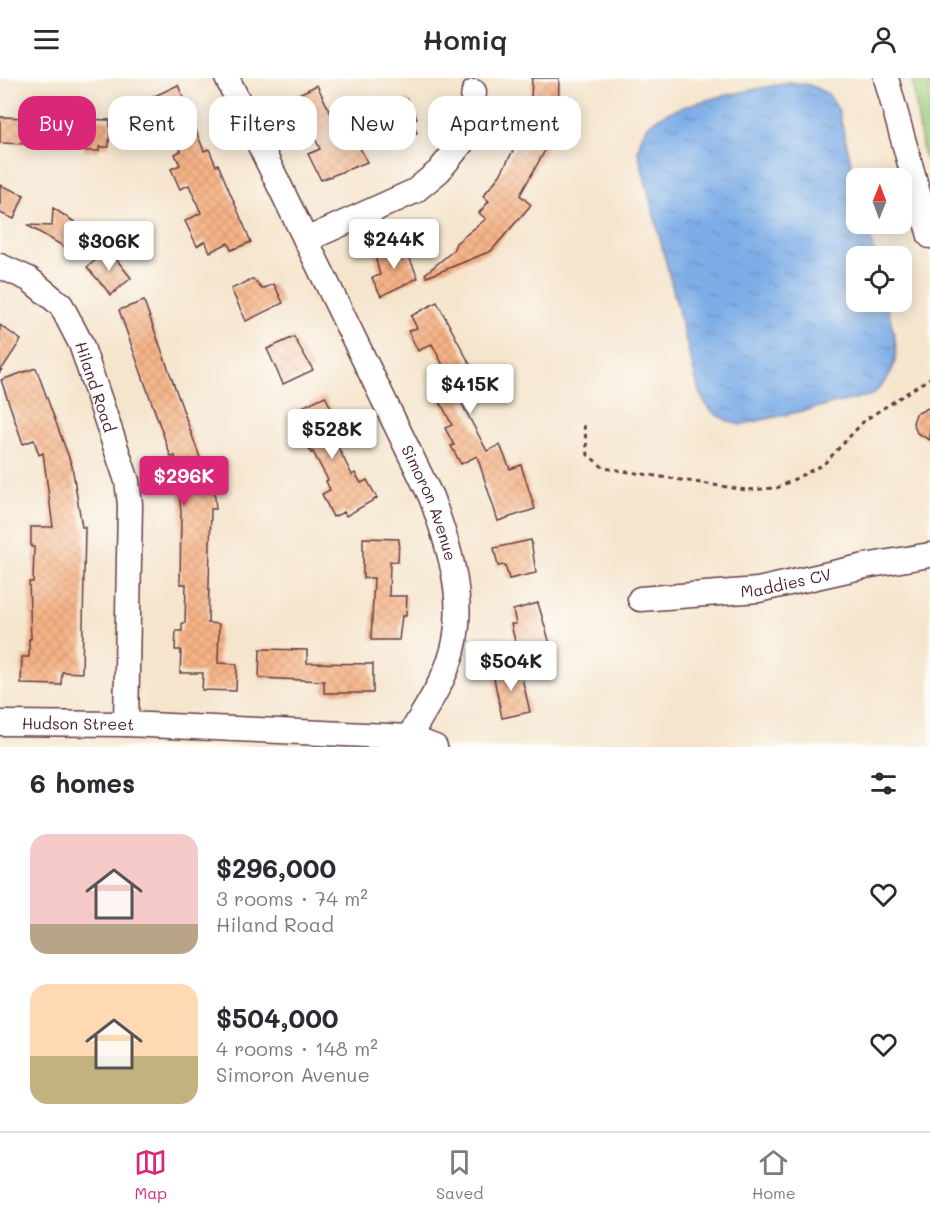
<!DOCTYPE html>
<meta charset="utf-8">
<style>
:root{--surface:#fff;--page:#f7f7f7;--text:#2b2b33;--muted:#7c7c81;--line:#e1e1e2;--accent:#db2777}
body{margin:0;font-family:Mali,sans-serif;background:var(--page);color:var(--text);height:100vh;display:flex;flex-direction:column;font-size:22px;white-space:nowrap}
*{box-sizing:border-box;margin:0}
p{font-size:20px;color:var(--muted)}
.icon{flex:none;width:33px;height:33px;fill:none;stroke:currentColor;stroke-width:2;stroke-linecap:round;stroke-linejoin:round}
.map{position:relative;height:669px;overflow:hidden}
.side{display:flex;flex-direction:column;background:var(--surface);flex:1}
.side>*{flex:none}
.banner{position:absolute;left:18px;top:18px;width:600px;height:54px;display:flex;gap:12px}
.needle{width:39px;rotate:1deg}
.tools{position:absolute;left:846px;top:90px;display:grid;gap:12px}
.tools a{display:grid;place-items:center;width:66px;height:66px;border-radius:12px;background:var(--surface);box-shadow:0 3px 15px #0003;font-size:30px}
.price{position:absolute;translate:-50% -51px;padding:0 14px;border-radius:6px;background:#fff;color:#222;font-size:20px;line-height:39px;filter:drop-shadow(0 2px 3px #0008)}
.price::after{content:'';position:absolute;left:50%;top:36px;width:18px;height:14px;margin-left:-9px;background:inherit;clip-path:polygon(0 0,100% 0,50% 100%)}
.price.selected{background:var(--accent);color:#fff}
ul{padding:0;list-style:none}
li{display:flex;align-items:center;gap:18px;height:150px;padding:0 30px}
li span{display:grid;place-items:center;flex:none;width:168px;height:120px;border-radius:18px;color:#555}
li>.icon{margin-inline-start:auto}
span .icon{width:72px;height:72px;fill:#fffc;stroke-width:1}
li b{font-size:26px}
h2{display:flex;justify-content:space-between;align-items:center;height:72px;padding:0 30px;font-size:26px}
.chip{padding:0 21px;border-radius:18px;background:var(--surface);box-shadow:0 3px 15px #0003;font-size:21px;line-height:54px}
.chip.selected{background:var(--accent);color:#fff}
header{display:flex;justify-content:space-between;align-items:center;height:78px;padding:0 30px;background:var(--surface);font-size:27px;font-weight:600}
.tabs{display:flex;justify-content:space-around;align-items:center;height:84px;border-top:2px solid var(--line);background:var(--surface);font-size:16px;color:var(--muted)}
.tabs a{display:grid;justify-items:center;gap:3px}
.tabs .selected{color:var(--accent)}
.map>svg:first-child{display:block}
.green{fill:#9bca79;stroke:#727452;stroke-width:1.5}
.water{fill:url(#water-ripples);stroke:#646689;stroke-width:1.5}
.building{fill:url(#building-cross-hatch)}
.lines{fill:none;stroke-linecap:round;stroke-linejoin:round}
.minor-casing{stroke:#643d43;stroke-width:27}
.path{stroke:#643d43;stroke-width:3;stroke-dasharray:4.5 4.5;stroke-linecap:butt}
.minor{stroke:#fff;stroke-width:24}
.labels{text-anchor:middle;stroke-width:5;stroke-linejoin:round;paint-order:stroke}
.street-label{font-size:16px;fill:#4a1f2b;stroke:#fdfcf7}
</style>
<header><svg class="icon" aria-label="menu" viewBox="0 0 24 24"><path d="M4 6h16M4 12h16M4 18h16"/></svg>Homiq<svg class="icon" aria-label="person" viewBox="0 0 24 24"><circle cx="12" cy="8" r="4"/><path d="M4 21q1-7 8-7t8 7"/></svg></header>
<div class="map">
<svg width="930" height="669" viewBox="0 0 930 669">
<defs>
<pattern id="water-ripples" width="26" height="14" patternUnits="userSpaceOnUse" patternTransform="scale(1.5)"><rect width="26" height="14" fill="#7dade7"/><path d="M2 4q2-2 4 0t4 0M15 11q2-2 4 0t4 0" fill="none" stroke="#688cbb"/></pattern>
<pattern id="building-cross-hatch" width="8" height="8" patternUnits="userSpaceOnUse" patternTransform="scale(1.5)"><rect width="8" height="8" fill="#f6b386"/><path d="M0 0l8 8M0 8l8-8" fill="none" stroke="#d49a74"/></pattern>
</defs>
<rect width="100%" height="100%" fill="#fdfcf7"/>
<filter id="ink" filterUnits="userSpaceOnUse"><feTurbulence type="fractalNoise" baseFrequency=".0167" numOctaves="2"/><feDisplacementMap in="SourceGraphic" scale="12" xChannelSelector="R" yChannelSelector="G"/><feConvolveMatrix kernelMatrix="1 2 1 2 8 2 1 2 1" color-interpolation-filters="sRGB"/></filter>
<filter id="wash" filterUnits="userSpaceOnUse"><feTurbulence type="fractalNoise" baseFrequency=".008" numOctaves="4" result="noise"/><feDisplacementMap in="SourceGraphic" scale="24" xChannelSelector="R" yChannelSelector="G"/><feGaussianBlur stdDeviation="1.35" result="paint"/><feColorMatrix in="noise" values="0 0 0 0 0 0 0 0 0 0 0 0 0 0 0 0 0 1.4 0 .05"/><feComposite in="paint" operator="in"/></filter>
<g filter="url(#wash)">
<rect width="100%" height="100%" fill="#f5e5cd"/>
<polygon class="green" points="912,0 930,0 930,90 923,75"/>
<path class="water" d="M789 4 810 7 828 16 838 31 856 105V146H867L875 178H856V224H886C896 264 907 287 872 317L740 347C719 341 708 334 699 314L638 74C640 62 642 53 651 45 674 24 757 12 789 4Z"/>
<g id="blocks">
<g class="building">
<polygon points="532,0 559,0 558,42 530,42"/>
<polygon points="178,7 204,73 209,71 216,88 218,86 251,164 231,172 228,165 210,174 205,163 197,168 185,143 201,135 189,107 180,111 171,91 180,87 175,76 181,73 165,34 154,40 146,22"/>
<polygon points="317,7 343,61 353,56 367,84 321,102 308,76 320,71 295,18"/>
<polygon points="408,21 417,40 412,43 417,55 393,65 376,36"/>
<polygon points="0,39 29,40 29,66 0,65"/>
<polygon points="76,41 110,42 109,69 99,69 99,73 84,73 84,68 56,67 57,45 76,45"/>
<polygon points="523,54 548,67 520,117 531,127 491,173 427,199 425,196 453,173 456,165 486,141 479,135 489,123 483,118 500,97"/>
<polygon points="0,107 24,117 14,141 0,135"/>
<polygon points="53,130 87,152 73,174 27,147 52,148"/>
<polygon points="403,165 418,200 381,218 372,200 380,197 375,178"/>
<polygon points="109,172 131,200 111,217 87,189"/>
<polygon points="253,201 262,211 274,206 283,225 246,243 231,211"/>
<polygon points="144,223 202,385 203,400 213,399 216,431 211,431 208,545 219,546 218,585 237,586 236,613 202,612 203,595 180,595 181,572 175,572 176,553 182,553 182,545 185,545 186,506 180,506 181,434 175,378 171,379 119,232"/>
<polygon points="437,224 484,313 461,324 487,373 500,367 510,391 521,387 535,431 498,443 477,378 461,386 451,368 454,367 445,350 452,347 435,314 445,309 443,304 450,301 432,266 418,273 408,253 417,250 411,238"/>
<polygon points="0,247 21,262 0,294"/>
<polygon points="294,259 313,292 283,306 267,271"/>
<polygon points="36,290 72,388 82,449 85,449 82,595 62,594 61,607 21,606 22,579 29,579 29,561 31,561 29,504 33,504 34,469 31,469 31,449 53,449 43,375 39,377 34,362 23,366 1,302"/>
<polygon points="325,318 334,336 326,341 335,363 352,397 355,395 361,405 367,402 377,420 346,438 344,434 333,439 322,416 330,412 326,403 328,402 313,374 311,375 292,334"/>
<polygon points="930,329 930,362 917,355 913,345 916,336"/>
<polygon points="363,460 399,461 398,484 390,483 389,518 407,518 406,538 402,538 399,562 371,562 374,500 363,500"/>
<polygon points="531,462 536,495 509,501 505,487 498,488 494,470"/>
<polygon points="538,525 553,576 520,585 511,546 516,546 513,532"/>
<polygon points="260,571 307,572 307,585 373,586 373,615 324,615 324,603 259,600"/>
<polygon points="519,587 530,634 502,640 493,595"/>
</g>
</g>
</g>
<g filter="url(#ink)">
<use href="#blocks" fill-opacity="0" stroke="#643d43" stroke-width="1.5"/>
<g class="lines">
<defs>
<g id="minor">
<path id="s1" d="M227 0 431 419C448 465 464 514 455 563 449 597 426 629 409 659L408 669"/>
<polyline points="886,0 930,158"/>
<polyline points="306,162 415,113 439,93 468,57 474,14"/>
<path id="s2" d="M0 188 29 201 61 227 81 266 127 403 130 426 126 646"/>
<path id="s3" d="M640 521 758 512 865 488 930 477"/>
<path id="s4" d="M0 645 126 646 409 659 435 669"/>
</g>
</defs>
<use href="#minor" class="minor-casing"/>
<polyline class="path" points="584,347 588,377 604,390 746,412 777,410 824,386 865,342 930,300"/>
<use href="#minor" class="minor"/>
</g>
</g>
<g class="labels">
<g class="street-label">
<text dy="6" stroke="none"><textPath href="#s2" startOffset="162">Hiland Road</textPath></text>
<text dy="6" stroke="none"><textPath href="#s1" startOffset="471">Simoron Avenue</textPath></text>
<text dy="6" stroke="none"><textPath href="#s3" startOffset="147">Maddies CV</textPath></text>
<text dy="6" stroke="none"><textPath href="#s4" startOffset="78">Hudson Street</textPath></text>
</g>
</g>
</svg>
<div class="tools">
<a><svg class="needle" viewBox="-14 -14 28 28"><path d="M0-13l5 13h-10z" fill="#e53935"/><path d="M0 13l5-13h-10z" fill="#7c7c81"/></svg></a>
<a><svg class="icon" aria-label="locate" viewBox="0 0 24 24"><circle cx="12" cy="12" r="6"/><path d="M12 2v4M12 18v4M2 12h4M18 12h4"/></svg></a>
</div>
<b class="price" style="left:394px;top:192px">$244K</b>
<b class="price" style="left:109px;top:194px">$306K</b>
<b class="price" style="left:470px;top:337px">$415K</b>
<b class="price" style="left:332px;top:382px">$528K</b>
<b class="price selected" style="left:184px;top:429px">$296K</b>
<b class="price" style="left:511px;top:614px">$504K</b>
<div class="banner">
<a class="chip selected">Buy</a>
<a class="chip">Rent</a>
<a class="chip">Filters</a>
<a class="chip">New</a>
<a class="chip">Apartment</a>
</div>
</div>
<section class="side">
<h2>6 homes<svg class="icon" aria-label="filters" viewBox="0 0 24 24"><path d="M4 7h16M4 17h16"/><circle cx="9" cy="7" r="2"/><circle cx="15" cy="17" r="2"/></svg></h2>
<ul>
<li><span style="background:linear-gradient(#f6c9c9 75%,#b9a48a 0)"><svg class="icon" aria-label="home" viewBox="0 0 24 24"><path d="M3 11l9-7 9 7M6 9v11h12V9"/></svg></span><div><b>$296,000</b><p>3 rooms · 74 m²</p><p>Hiland Road</p></div><svg class="icon" aria-label="heart" viewBox="0 0 24 24"><path d="M12 20l-8-8c-3-5 5-10 8-4 3-6 11-1 8 4z"/></svg></li>
<li><span style="background:linear-gradient(#ffd9b3 60%,#c2b280 0)"><svg class="icon" aria-label="home" viewBox="0 0 24 24"><path d="M3 11l9-7 9 7M6 9v11h12V9"/></svg></span><div><b>$504,000</b><p>4 rooms · 148 m²</p><p>Simoron Avenue</p></div><svg class="icon" aria-label="heart" viewBox="0 0 24 24"><path d="M12 20l-8-8c-3-5 5-10 8-4 3-6 11-1 8 4z"/></svg></li>
</ul>
</section>
<nav class="tabs">
<a class="selected"><svg class="icon" aria-label="map" viewBox="0 0 24 24"><path d="M3 6l6-2 6 2 6-2v14l-6 2-6-2-6 2zM9 4v14M15 6v14"/></svg>Map</a>
<a><svg class="icon" aria-label="saved" viewBox="0 0 24 24"><path d="M7 4h10v16l-5-4-5 4z"/></svg>Saved</a>
<a><svg class="icon" aria-label="home" viewBox="0 0 24 24"><path d="M3 11l9-7 9 7M6 9v11h12V9"/></svg>Home</a>
</nav>
